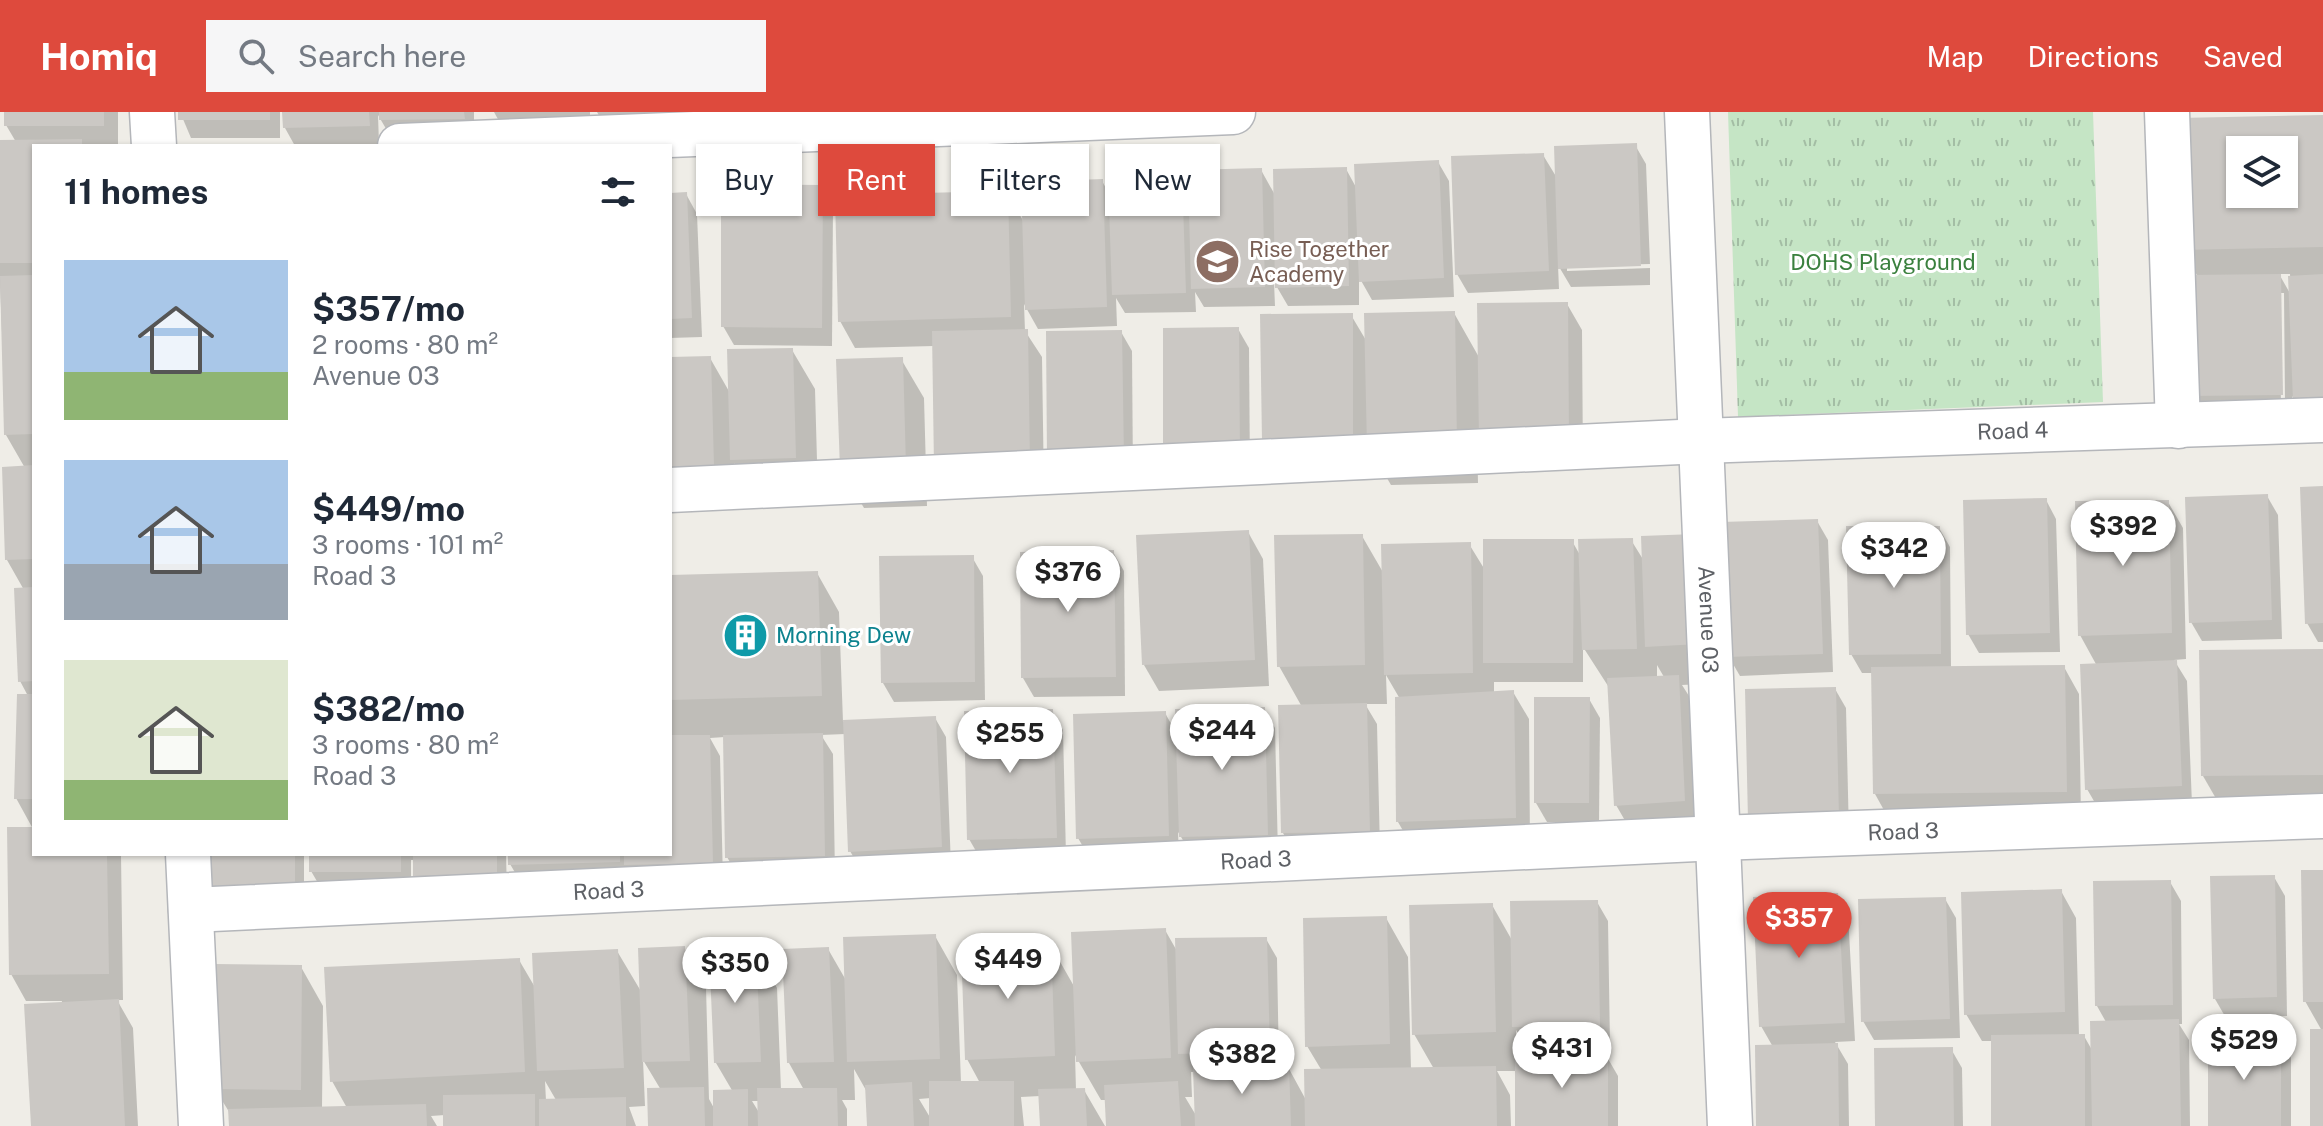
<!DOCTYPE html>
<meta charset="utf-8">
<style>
:root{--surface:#fff;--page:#f6f6f7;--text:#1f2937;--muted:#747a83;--accent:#de4a3d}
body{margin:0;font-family:"Public Sans",sans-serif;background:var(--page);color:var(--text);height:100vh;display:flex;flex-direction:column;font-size:30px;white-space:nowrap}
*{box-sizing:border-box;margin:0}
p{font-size:26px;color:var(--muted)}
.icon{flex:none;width:44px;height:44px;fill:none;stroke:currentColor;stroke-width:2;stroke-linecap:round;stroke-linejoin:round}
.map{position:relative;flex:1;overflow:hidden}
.sheet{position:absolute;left:32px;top:32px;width:640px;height:712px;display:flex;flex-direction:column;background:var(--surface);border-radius:0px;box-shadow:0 2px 6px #0004}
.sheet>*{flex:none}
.banner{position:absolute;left:696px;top:32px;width:760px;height:72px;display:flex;gap:16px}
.tools{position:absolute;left:2226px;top:24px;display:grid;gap:16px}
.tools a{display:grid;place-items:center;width:72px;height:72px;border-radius:0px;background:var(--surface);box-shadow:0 2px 6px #0004;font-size:40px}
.price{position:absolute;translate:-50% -68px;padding:0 18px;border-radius:28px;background:#fff;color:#222;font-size:26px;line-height:52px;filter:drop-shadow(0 2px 4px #0008)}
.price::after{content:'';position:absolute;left:50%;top:48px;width:24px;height:18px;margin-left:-12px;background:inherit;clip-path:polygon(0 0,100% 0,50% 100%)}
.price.selected{background:var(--accent);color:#fff}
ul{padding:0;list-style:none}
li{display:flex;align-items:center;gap:24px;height:200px;padding:0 32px}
li span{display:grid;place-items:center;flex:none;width:224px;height:160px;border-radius:0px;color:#555}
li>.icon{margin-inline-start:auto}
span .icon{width:96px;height:96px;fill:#fffc;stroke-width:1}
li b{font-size:34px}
h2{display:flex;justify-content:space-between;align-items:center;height:96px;padding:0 32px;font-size:34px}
.pill{padding:0 28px;border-radius:0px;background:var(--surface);box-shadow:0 2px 6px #0004;font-size:28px;line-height:72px}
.pill.selected{background:var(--accent);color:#fff}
header{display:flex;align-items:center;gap:48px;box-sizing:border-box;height:112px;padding:0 40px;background:var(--accent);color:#fff}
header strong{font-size:38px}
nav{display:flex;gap:44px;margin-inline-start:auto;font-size:28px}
.search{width:560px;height:72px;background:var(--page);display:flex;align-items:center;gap:20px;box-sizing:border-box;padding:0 28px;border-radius:0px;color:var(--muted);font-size:30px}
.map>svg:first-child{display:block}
.park{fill:url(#park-tufts)}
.shadow{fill:#0003;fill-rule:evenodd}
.building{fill:#cbc8c4;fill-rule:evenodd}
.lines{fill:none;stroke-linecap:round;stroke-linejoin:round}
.minor-casing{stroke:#b4b6ba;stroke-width:47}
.minor{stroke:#fff;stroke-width:44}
.labels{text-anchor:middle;stroke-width:6;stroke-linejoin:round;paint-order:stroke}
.education-label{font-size:22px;fill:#785e54;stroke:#fff;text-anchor:start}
.park-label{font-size:22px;fill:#3a803e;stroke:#fff}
.street-label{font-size:22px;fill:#5e6166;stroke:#fff}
.culture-label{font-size:22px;fill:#0d838f;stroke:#fff;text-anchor:start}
</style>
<header>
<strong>Homiq</strong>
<div class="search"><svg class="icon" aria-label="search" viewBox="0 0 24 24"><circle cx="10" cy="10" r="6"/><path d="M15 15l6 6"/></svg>Search here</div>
<nav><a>Map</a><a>Directions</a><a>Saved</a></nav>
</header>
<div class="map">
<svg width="2323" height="1014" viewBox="0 0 2323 1014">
<defs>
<pattern id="park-tufts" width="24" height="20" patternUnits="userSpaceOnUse" patternTransform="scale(2)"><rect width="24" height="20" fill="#c5e5c5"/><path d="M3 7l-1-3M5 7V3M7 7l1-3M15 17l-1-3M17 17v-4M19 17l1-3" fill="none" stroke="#a3bda4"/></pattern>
</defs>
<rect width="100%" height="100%" fill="#efede7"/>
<polygon class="park" points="1728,0 2093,0 2103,290 1738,305"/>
<g class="shadow">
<polygon points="6,0 118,0 118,34 34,34 34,742 121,742 123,888 117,888 133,916 138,1014 33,1014 62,889 26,889 11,862 33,717 16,686 28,584 20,569 24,478 7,448 25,356 6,323 0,170 0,30 16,30 6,13"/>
<polygon points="180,0 280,0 280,26 191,26"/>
<polygon points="284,0 474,0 474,25 392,27 378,3 379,32 295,34 285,16"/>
<polygon points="494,0 590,0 590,19 505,20"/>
<polygon points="597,0 701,0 606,16"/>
<path d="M2323 5V307L2306 308 2292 284 2293 302 2202 303 2191 284 2198 165 2182 137 2180 8ZM2240 38H2284V82H2240ZM2279 162H2290L2291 183ZM2279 181H2284L2285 293H2281Z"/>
<polygon points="1635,33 1646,52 1650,152 1567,154 1567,159 1650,156 1650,173 1571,175 1558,153 1559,177 1468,181 1457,162 1543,43 1557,66"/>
<polygon points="1438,50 1449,69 1454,185 1372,188 1359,165 1359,193 1288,194 1274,170 1275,194 1204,195 1195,180 1196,200 1125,201 1116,186 1117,214 1038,217 1024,192 1025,219 1042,245 1044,379 934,234 855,236 840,209 1007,81 1025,112 1102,69 1111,85 1181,64 1191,82 1261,58 1275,83 1346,57 1357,77"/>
<polygon points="822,75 833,94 832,234 734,233 723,214"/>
<polygon points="686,82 697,102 702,225 670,226 670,83"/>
<polygon points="1567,192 1582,218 1583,353 1477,322 1478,371 1391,373 1374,344 1375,368 1286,369 1351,203 1367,230 1454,201 1480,247"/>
<polygon points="1238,217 1249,236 1250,364 1176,364"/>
<polygon points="1121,220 1132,239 1133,367 1049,348"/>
<polygon points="792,238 815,277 818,384 755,386 734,351 735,392 670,391 670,247 710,246 730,281"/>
<polygon points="901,247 924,286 927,394 864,396 841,357"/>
<polygon points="2323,376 2323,530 2318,530 2307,511"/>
<polygon points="2267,384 2278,403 2282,527 2202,529 2191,510"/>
<polygon points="2046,388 2056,407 2060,540 1979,541 1968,522"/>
<polygon points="2168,390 2183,416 2186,547 2174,548 2187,569 2192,692 2098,696 2087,677 2097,554 2080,523"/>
<polygon points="1817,409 1828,428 1833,560 1740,564 1729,545"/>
<polygon points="1939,416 1950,435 1951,556 2064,555 2079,582 2081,706 1890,709 1875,682 1873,561 1862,561 1851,542"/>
<polygon points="1248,420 1263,447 1269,574 1159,579 1144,553"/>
<path d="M1362 424 1384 462 1469 432 1485 458 1572 429 1580 443 1631 428 1720 571 1682 573 1689 584 1695 708 1627 712 1616 693 1610 577 1583 535V570H1494V582L1513 580 1529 607 1530 732 1413 736 1398 710 1400 587 1386 563 1387 592H1365L1377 612 1380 738 1294 740 1283 721 1302 595 1279 554ZM1657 553 1664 565 1657 566Z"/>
<polygon points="1113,440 1124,459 1125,584 1034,585 1023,566"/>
<polygon points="972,445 983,464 985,588 894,590 883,571"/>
<polygon points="817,461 839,500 843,610 935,606 946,625 951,754 861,758 850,739 845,622 821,623 833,642 835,763 738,764 727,745 725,625 710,626 720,644 723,769 526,779 510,752 510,742 670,742 670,465"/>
<polygon points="2323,539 2323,689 2218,690 2203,664"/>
<polygon points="1835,577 1846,596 1849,724 1761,727"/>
<polygon points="1589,587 1600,606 1599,710 1547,710 1536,691"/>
<polygon points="1264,597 1275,616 1278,742 1192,743 1178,720 1179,743 1089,745 1078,726 1165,601 1178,624"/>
<polygon points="1052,599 1063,618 1066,744 980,746 969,727"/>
<polygon points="207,742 304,742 304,794 207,775"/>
<polygon points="311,742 506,742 507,781 426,782 415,763 415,748 411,748 411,778 322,778 311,759"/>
<polygon points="2323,760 2323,1014 2312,1014 2322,919 2305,889"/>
<polygon points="2274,765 2285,784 2287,904 2226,906 2215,887"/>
<polygon points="2170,770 2181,789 2182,912 2179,912 2189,928 2190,1014 1993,1014 1993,929 1982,929 1966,902 2061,779 2076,806 2079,924 2084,924 2092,938 2106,910 2097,894"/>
<polygon points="1837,783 1848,802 1855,929 1835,930 1848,952 1849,1014 1758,1014 1773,935 1761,914"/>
<polygon points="1945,787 1956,806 1960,926 1874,928 1863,909"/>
<path d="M1597 790 1608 809 1610 932 1525 933 1516 918 1517 945H1607L1618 964V1014H1517V959H1497L1510 983 1511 1014H1108L1106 988H1101L1075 943 1076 978H1084L1105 1014H1042L1040 984 1021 985 1024 1014H869L867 980 854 957 855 988H842L847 997V1014H650L661 978 643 948 645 994 629 995 636 1014H445V1003L431 1004 437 1014H231V1003L215 977 301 855 323 894 322 997 347 996 332 969 519 848 536 877 617 839 642 881 684 836 706 875 709 987 715 998 733 980 716 951 755 837 777 876 781 978H804L789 951 828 837 847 870 935 824 957 863 961 971H980L967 947 1050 832 1075 876 1165 818 1177 839 1266 827 1277 846 1279 955H1288L1306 988 1322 959 1307 934 1386 806 1408 845 1411 957H1434L1414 922 1492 793 1513 830ZM1191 960H1195L1197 1005 1185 985H1192ZM545 969 556 988 546 989ZM931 986V1007L919 987ZM752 989H759L760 1002Z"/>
<polygon points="2280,927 2291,946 2291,1014 2210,1014"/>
<polygon points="1951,937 1962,956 1963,1014 1877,1014"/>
</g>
<g class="building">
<rect x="4" y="0" width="100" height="14"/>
<rect x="178" y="0" width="92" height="8"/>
<polygon points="282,0 369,0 370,14 283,16"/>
<polygon points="379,0 464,0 465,7 379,8"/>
<path d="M2323 3V135L2180 138 2178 6ZM2240 38H2284V82H2240Z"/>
<polygon points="82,27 82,34 34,34 34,151 0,151 0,28"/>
<polygon points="1637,31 1641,154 1558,157 1554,34"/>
<polygon points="1544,41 1549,159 1455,163 1451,44"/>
<polygon points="1439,48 1444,166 1359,170 1354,52"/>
<polygon points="1347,55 1349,174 1275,176 1273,57"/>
<polygon points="1262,56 1265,175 1191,177 1188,58"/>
<polygon points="1182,62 1186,181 1112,183 1108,64"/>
<polygon points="1103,67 1107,195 1025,198 1021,70"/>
<polygon points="721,72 823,73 822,216 721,215"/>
<polygon points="1008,79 1011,205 838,210 835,83"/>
<polygon points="687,80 692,206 670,207 670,81"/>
<polygon points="2281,162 2283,283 2189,284 2187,163"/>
<polygon points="2323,162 2323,288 2293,289 2288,164"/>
<polygon points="34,163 34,322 4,323 0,164"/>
<polygon points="1568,190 1569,327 1479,328 1477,191"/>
<polygon points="1455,199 1457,333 1367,335 1364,201"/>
<polygon points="1353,201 1353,329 1262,330 1260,202"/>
<polygon points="1239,215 1240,345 1163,345 1163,216"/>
<polygon points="1028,217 1030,353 934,355 932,219"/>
<polygon points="1122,218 1124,348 1047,348 1046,219"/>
<polygon points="793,236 796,346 730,348 727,237"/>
<polygon points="711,244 714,354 670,355 670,245"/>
<polygon points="903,245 906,355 840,357 836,247"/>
<polygon points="34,353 34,447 5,448 2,355"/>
<polygon points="2323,374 2323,511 2305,512 2300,375"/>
<polygon points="2268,382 2272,508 2189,511 2185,385"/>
<polygon points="2047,386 2050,521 1966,523 1963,388"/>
<polygon points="2169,388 2172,521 2078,524 2075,389"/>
<polygon points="1818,407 1823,542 1727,545 1721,410"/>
<polygon points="1846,414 1940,414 1941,542 1849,543"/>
<polygon points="1249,418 1255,548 1142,553 1136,423"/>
<polygon points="1363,422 1365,553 1277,555 1274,423"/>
<polygon points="1695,422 1699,532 1645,535 1641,424"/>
<polygon points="1633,426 1637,537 1582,538 1578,427"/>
<polygon points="1483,427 1574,427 1573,551 1483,551"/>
<polygon points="1471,430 1473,561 1384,563 1381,432"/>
<polygon points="1114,438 1116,565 1021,566 1020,440"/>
<polygon points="974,443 975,570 881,571 879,444"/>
<polygon points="818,459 822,584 670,588 670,463"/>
<polygon points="34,475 34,569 18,570 14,476"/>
<polygon points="2323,537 2323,663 2201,664 2199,538"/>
<polygon points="2177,548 2182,674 2085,678 2080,552"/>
<polygon points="2065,553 2067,680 1873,682 1871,555"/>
<polygon points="1679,563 1685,689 1614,694 1607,566"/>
<polygon points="1836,575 1839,706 1748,708 1745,577"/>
<polygon points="1514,578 1516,706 1396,710 1395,585"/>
<polygon points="17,582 34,582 34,687 14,687"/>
<polygon points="1534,585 1590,585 1589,691 1534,691"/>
<polygon points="1367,591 1370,720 1281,721 1278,593"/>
<polygon points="1265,595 1268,723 1179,725 1175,597"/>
<polygon points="1053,597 1057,726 967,728 964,599"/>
<polygon points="1166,599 1169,724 1076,727 1073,602"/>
<polygon points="936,604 942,735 848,740 843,608"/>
<polygon points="823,621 825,744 725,746 723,623"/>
<polygon points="670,623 710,623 713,751 624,753 624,742 670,742"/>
<polygon points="7,715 34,715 34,742 107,742 109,862 9,863"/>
<rect x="205" y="742" width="90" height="33"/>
<rect x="309" y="742" width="92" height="18"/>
<polygon points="413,742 497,742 497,762 413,764"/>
<polygon points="508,742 620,742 620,750 508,753"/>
<polygon points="2301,758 2323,758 2323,890 2303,890"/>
<polygon points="2275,763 2277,885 2213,887 2210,764"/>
<polygon points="2171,768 2173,893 2095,894 2093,769"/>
<polygon points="2062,777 2065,900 1964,903 1961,780"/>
<polygon points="1838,781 1845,911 1759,915 1753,785"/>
<polygon points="1946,785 1950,907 1861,910 1858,787"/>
<polygon points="1598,788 1600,914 1512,915 1510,789"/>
<polygon points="1493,791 1496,920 1412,923 1409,793"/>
<polygon points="1387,804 1390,932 1305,935 1303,806"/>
<polygon points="1166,816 1171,946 1076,950 1071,820"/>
<polygon points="936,822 940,947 847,950 843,825"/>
<polygon points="1267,825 1270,939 1178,942 1175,826"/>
<polygon points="1051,830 1055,944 965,948 961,833"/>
<polygon points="685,834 690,949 642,950 638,836"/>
<polygon points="756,835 761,950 714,951 709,837"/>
<polygon points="829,835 834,950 787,951 782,837"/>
<polygon points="618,837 624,956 537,959 532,841"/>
<polygon points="520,846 525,960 330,970 324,855"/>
<polygon points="214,852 302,853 301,978 213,977"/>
<polygon points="119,887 125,1014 31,1014 24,892"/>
<polygon points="2179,907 2181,1014 2092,1014 2090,909"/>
<rect x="2310" y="917" width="13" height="97"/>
<polygon points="2085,922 2085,1014 1991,1014 1991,923"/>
<rect x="2208" y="925" width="73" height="89"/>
<polygon points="1838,931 1839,1014 1756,1014 1755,933"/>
<polygon points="1953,935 1954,1014 1875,1014 1874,936"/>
<rect x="1515" y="943" width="93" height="71"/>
<polygon points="1289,953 1291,1014 1195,1014 1193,956"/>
<polygon points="1496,954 1497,1014 1305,1014 1304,957"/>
<rect x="929" y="969" width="85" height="45"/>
<polygon points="1178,969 1181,1014 1106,1014 1104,973"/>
<polygon points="912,970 914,1014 867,1014 865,973"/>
<polygon points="704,975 705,1014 648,1014 647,976"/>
<polygon points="757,976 837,976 838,1014 758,1014"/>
<polygon points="1085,976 1087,1014 1040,1014 1038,977"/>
<polygon points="748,977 748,1014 713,1014 713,978"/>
<polygon points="535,982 535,1014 443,1014 443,983"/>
<polygon points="626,985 626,1014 539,1014 539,987"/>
<polygon points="426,992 427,1014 229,1014 228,997"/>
</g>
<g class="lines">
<defs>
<g id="minor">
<polyline points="152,0 154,34"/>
<path id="s1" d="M1687 0 1730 1014"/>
<polyline points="2167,0 2178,314"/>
<polyline points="400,34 1233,0"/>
<path id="s2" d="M670 378 1701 329 2323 308"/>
<polyline points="188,742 201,1014"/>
<path id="s3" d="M191 798 1718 726 2323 704"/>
</g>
</defs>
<use href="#minor" class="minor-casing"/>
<use href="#minor" class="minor"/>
</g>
<defs>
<symbol id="school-disc" viewBox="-11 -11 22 22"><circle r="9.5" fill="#8d6e63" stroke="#fff"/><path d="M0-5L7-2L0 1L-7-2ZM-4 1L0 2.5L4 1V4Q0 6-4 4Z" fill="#fff"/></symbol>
<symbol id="building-disc" viewBox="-11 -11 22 22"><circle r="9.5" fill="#0f9aa8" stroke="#fff"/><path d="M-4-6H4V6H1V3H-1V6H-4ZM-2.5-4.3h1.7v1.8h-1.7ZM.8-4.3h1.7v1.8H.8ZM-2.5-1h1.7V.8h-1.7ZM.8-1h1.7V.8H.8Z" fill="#fff"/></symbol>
</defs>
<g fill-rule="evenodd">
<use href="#school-disc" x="1192" y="124" width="51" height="51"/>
<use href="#building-disc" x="720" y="498" width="51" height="51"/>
</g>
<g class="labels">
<g class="education-label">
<text x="1249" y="145">Rise Together<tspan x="1249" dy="25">Academy</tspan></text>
</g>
<g class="park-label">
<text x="1883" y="158">DOHS Playground</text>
</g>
<g class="street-label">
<text dy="8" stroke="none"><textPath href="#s2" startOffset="1344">Road 4</textPath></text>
<text dy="8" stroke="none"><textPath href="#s1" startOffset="508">Avenue 03</textPath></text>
<text dy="8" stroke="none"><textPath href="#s3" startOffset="1714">Road 3</textPath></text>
<text dy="8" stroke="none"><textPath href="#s3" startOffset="1066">Road 3</textPath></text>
<text dy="8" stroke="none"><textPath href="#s3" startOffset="418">Road 3</textPath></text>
</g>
<g class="culture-label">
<text x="776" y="531">Morning Dew</text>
</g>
</g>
</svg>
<div class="tools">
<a><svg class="icon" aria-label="layers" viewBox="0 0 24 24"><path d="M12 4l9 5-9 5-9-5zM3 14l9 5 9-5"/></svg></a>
</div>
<b class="price" style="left:2123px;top:456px">$392</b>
<b class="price" style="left:1894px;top:478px">$342</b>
<b class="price" style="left:1068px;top:502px">$376</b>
<b class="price" style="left:1222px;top:660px">$244</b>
<b class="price" style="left:1010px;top:663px">$255</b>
<b class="price selected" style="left:1799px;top:848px">$357</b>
<b class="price" style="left:1008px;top:889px">$449</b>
<b class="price" style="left:735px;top:893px">$350</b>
<b class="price" style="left:2244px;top:970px">$529</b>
<b class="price" style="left:1562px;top:978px">$431</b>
<b class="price" style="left:1242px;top:984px">$382</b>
<div class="banner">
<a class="pill">Buy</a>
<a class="pill selected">Rent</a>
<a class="pill">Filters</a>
<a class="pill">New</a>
</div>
<section class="sheet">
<h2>11 homes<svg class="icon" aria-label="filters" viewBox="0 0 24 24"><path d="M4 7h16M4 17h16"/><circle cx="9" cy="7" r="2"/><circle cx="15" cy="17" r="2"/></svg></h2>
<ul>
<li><span style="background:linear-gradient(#a9c7e8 70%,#8fb573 0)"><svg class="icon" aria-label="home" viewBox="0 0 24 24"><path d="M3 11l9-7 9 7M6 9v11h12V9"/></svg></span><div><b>$357/mo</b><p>2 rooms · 80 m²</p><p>Avenue 03</p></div></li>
<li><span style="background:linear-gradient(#a9c7e8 65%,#9aa5b1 0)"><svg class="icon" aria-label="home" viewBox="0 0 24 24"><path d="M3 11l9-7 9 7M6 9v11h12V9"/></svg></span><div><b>$449/mo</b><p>3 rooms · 101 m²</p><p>Road 3</p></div></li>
<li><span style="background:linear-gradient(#dfe7d0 75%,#8fb573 0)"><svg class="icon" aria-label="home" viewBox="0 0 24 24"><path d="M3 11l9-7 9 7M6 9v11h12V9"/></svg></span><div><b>$382/mo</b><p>3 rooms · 80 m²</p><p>Road 3</p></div></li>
</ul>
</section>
</div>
